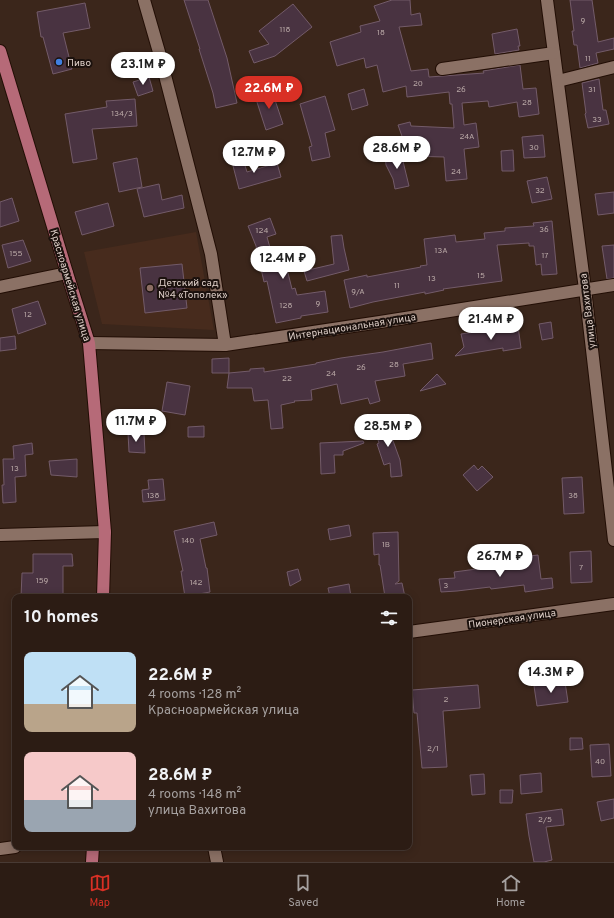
<!DOCTYPE html>
<meta charset="utf-8">
<style>
:root{--surface:#2c1c14;--page:#382922;--text:#f1f3f6;--muted:#a6a1a0;--line:#483a34;--accent:#d93025}
body{margin:0;font-family:Overpass,sans-serif;background:var(--page);color:var(--text);height:100vh;display:flex;flex-direction:column;font-size:15px;white-space:nowrap}
*{box-sizing:border-box;margin:0}
p{font-size:13px;color:var(--muted)}
.icon{flex:none;width:22px;height:22px;fill:none;stroke:currentColor;stroke-width:2;stroke-linecap:round;stroke-linejoin:round}
.map{position:relative;flex:1;overflow:hidden}
.drawer{position:absolute;left:12px;top:594px;width:400px;height:256px;display:flex;flex-direction:column;background:var(--surface);border-radius:8px;box-shadow:0 2px 10px #0003,0 0 0 1px var(--line)}
.drawer>*{flex:none}
.price{position:absolute;translate:-50% -34px;padding:0 9px;border-radius:14px;background:#fff;color:#222;font-size:13px;line-height:26px;filter:drop-shadow(0 1px 2px #0008)}
.price::after{content:'';position:absolute;left:50%;top:24px;width:12px;height:9px;margin-left:-6px;background:inherit;clip-path:polygon(0 0,100% 0,50% 100%)}
.price.on{background:var(--accent);color:#fff}
ul{padding:0;list-style:none}
li{display:flex;align-items:center;gap:12px;height:100px;padding:0 12px}
li span{display:grid;place-items:center;flex:none;width:112px;height:80px;border-radius:8px;color:#555}
li>.icon{margin-inline-start:auto}
span .icon{width:48px;height:48px;fill:#fffc;stroke-width:1}
li b{font-size:17px}
h2{display:flex;justify-content:space-between;align-items:center;height:48px;padding:0 12px;font-size:17px}
.tab-bar{display:flex;justify-content:space-around;align-items:center;height:56px;border-top:1px solid var(--line);background:var(--surface);font-size:11px;color:var(--muted)}
.tab-bar a{display:grid;justify-items:center;gap:2px}
.tab-bar .on{color:var(--accent)}
.map>svg:first-child{display:block}
.built{fill:#472b1d}
.building{fill:#493341;stroke:#735b69}
.lines{fill:none;stroke-linecap:round;stroke-linejoin:round}
.minor-casing{stroke:#220e05;stroke-width:14}
.major-casing{stroke:#220e05;stroke-width:14}
.minor{stroke:#8b7165;stroke-width:12}
.major{stroke:#b66a78;stroke-width:12}
.shop-dot{fill:#3f7fe0;stroke:#1b110d;stroke-width:1.5}
.education-dot{fill:#8d6e63;stroke:#1b110d;stroke-width:1.5}
.labels{text-anchor:middle;stroke-width:4;stroke-linejoin:round;paint-order:stroke}
.number-label{font-size:8px;fill:#b9a8a6}
.poi-label{font-size:10px;fill:#decfc8;stroke:#1b110d;text-anchor:start}
.street-label{font-size:10px;fill:#decfc8;stroke:#1b110d}
</style>
<div class="map">
<svg width="614" height="862" viewBox="0 0 614 862">
<rect width="100%" height="100%" fill="#3b261b"/>
<polygon class="built" points="196,232 214,330 102,324 84,252"/>
<g class="building">
<polygon points="184,0 208,0 227,58 237,103 216,108 213,93 199,49 200,49"/>
<polygon points="392,0 410,0 411,15 420,13 422,25 399,27 411,71 428,69 429,77 443,76 484,73 483,71 520,65 523,89 536,88 539,114 519,117 517,102 489,107 488,101 462,103 464,125 476,123 479,147 464,149 467,179 446,181 444,157 409,156 398,125 410,122 411,126 454,128 452,104 450,104 449,92 407,97 406,86 383,92 377,65 366,68 364,58 337,66 330,42 361,32 360,26 380,21 374,6"/>
<polygon points="570,0 592,0 598,42 614,38 614,49 596,53 598,63 580,68 577,45 574,45 572,31 574,31"/>
<polygon points="85,3 90,28 63,33 72,69 53,74 43,37 41,37 37,12"/>
<polygon points="293,4 312,27 275,56 254,63 249,51 269,44 259,31"/>
<polygon points="517,29 520,46 518,46 519,50 495,54 492,34"/>
<polygon points="149,77 153,91 138,96 133,82"/>
<polygon points="599,79 603,110 606,110 609,124 588,128 585,114 586,113 582,83"/>
<polygon points="364,89 368,105 352,110 348,94"/>
<polygon points="272,91 283,124 266,130 255,96"/>
<polygon points="325,96 335,130 325,133 330,157 312,161 309,147 312,146 300,104"/>
<polygon points="135,99 137,126 92,129 97,159 73,163 65,114 107,107 106,101"/>
<polygon points="543,135 545,157 524,158 522,137"/>
<polygon points="513,150 514,171 502,171 501,151"/>
<polygon points="401,153 409,186 395,189 393,179 386,165 385,155"/>
<polygon points="137,158 142,187 119,192 113,163"/>
<polygon points="243,159 247,172 277,163 281,177 239,189 232,162"/>
<polygon points="547,177 552,199 532,203 527,181"/>
<polygon points="159,184 162,200 182,195 184,208 144,217 137,189"/>
<polygon points="614,192 614,213 598,215 595,194"/>
<polygon points="12,198 19,221 0,227 0,202"/>
<polygon points="108,203 114,226 82,235 75,212"/>
<polygon points="270,218 276,234 267,237 272,255 283,253 292,289 295,288 297,295 325,291 328,312 301,316 301,318 276,323 267,281 264,282 256,246 248,226"/>
<polygon points="552,221 557,274 542,275 541,264 536,265 534,246 529,246 529,243 497,245 502,281 443,289 444,290 425,294 425,292 373,302 350,308 344,280 367,275 367,277 421,267 420,266 427,265 424,239 455,235 456,242 485,239 484,233 505,231 505,228 534,226 533,223"/>
<polygon points="342,235 344,248 349,270 307,281 304,271 334,264 331,236"/>
<polygon points="23,240 31,261 8,268 2,245"/>
<polygon points="614,245 614,278 607,279 602,246"/>
<polygon points="182,264 187,308 145,313 140,268"/>
<polygon points="38,301 46,324 18,334 12,309"/>
<polygon points="551,322 553,338 542,340 539,324"/>
<polygon points="518,326 521,348 503,351 503,348 455,356 464,347 461,334"/>
<polygon points="15,336 16,349 0,351 0,338"/>
<polygon points="431,343 433,359 403,364 405,376 375,381 380,401 370,404 368,398 341,404 337,384 311,390 312,400 294,401 295,402 281,405 283,428 271,429 268,400 254,401 252,388 227,388 229,373 250,371 250,369 264,368 264,372 316,364 316,363 341,358 383,352"/>
<polygon points="229,358 229,373 212,373 212,359"/>
<polygon points="437,374 446,384 420,391"/>
<polygon points="167,382 190,386 185,415 162,411"/>
<polygon points="387,419 392,438 400,460 402,476 391,477 390,463 384,465 377,444 379,443 373,424"/>
<polygon points="204,426 204,437 188,437 188,427"/>
<polygon points="128,433 144,434 145,453 129,452"/>
<polygon points="363,441 364,443 343,451 343,455 334,455 335,473 321,474 320,443"/>
<polygon points="32,443 33,454 25,455 26,476 15,477 16,502 3,503 2,485 4,485 3,459 14,459 13,446"/>
<polygon points="77,459 77,477 51,475 49,461"/>
<polygon points="474,465 478,470 482,466 493,477 477,491 463,475"/>
<polygon points="582,477 584,513 564,514 562,478"/>
<polygon points="163,479 165,500 143,502 142,490 149,489 148,480"/>
<polygon points="214,522 217,535 200,539 206,568 207,568 210,592 199,594 199,597 185,597 181,571 183,571 174,531"/>
<polygon points="349,525 351,536 330,540 328,529"/>
<polygon points="398,532 399,581 395,584 402,583 405,597 385,597 380,565 379,565 379,554 374,555 373,533"/>
<polygon points="591,551 592,582 571,583 570,552"/>
<polygon points="33,554 72,554 73,566 63,566 63,594 37,594 37,597 21,597 22,573 33,573"/>
<polygon points="538,555 541,579 552,578 553,588 525,592 524,585 491,589 490,587 457,591 441,592 439,579 455,578 454,572 522,563 521,557"/>
<polygon points="298,569 301,580 290,586 287,572"/>
<polygon points="349,584 351,597 330,597 328,588"/>
<polygon points="565,682 568,702 537,706 534,686"/>
<polygon points="478,685 480,708 443,711 447,767 422,768 417,713 414,713 412,690"/>
<polygon points="570,738 582,738 583,749 570,750"/>
<polygon points="609,744 611,776 592,777 590,745"/>
<polygon points="541,773 542,792 521,794 520,775"/>
<polygon points="484,774 485,794 472,795 470,775"/>
<polygon points="500,790 513,790 512,803 500,803"/>
<polygon points="614,799 614,818 601,821 597,802"/>
<polygon points="562,809 564,825 546,827 552,860 544,862 534,862 529,836 526,814"/>
</g>
<g class="lines">
<defs>
<g id="minor">
<polyline points="144,0 159,52 211,254 225,345"/>
<polyline points="547,0 585,289 614,540"/>
<polyline points="442,69 554,53"/>
<polyline points="558,81 614,67"/>
<polyline points="0,287 67,273"/>
<polyline points="89,343 225,345 380,322 614,285"/>
<polyline points="0,535 105,532"/>
<polyline points="409,632 614,604"/>
<polyline points="214,847 217,862"/>
<polyline points="0,849 15,847"/>
</g>
<g id="major">
<polyline points="0,51 67,273 89,343 105,532 103,597"/>
<polyline points="92,862 93,847"/>
</g>
</defs>
<use href="#minor" class="minor-casing"/>
<use href="#major" class="major-casing"/>
<use href="#minor" class="minor"/>
<use href="#major" class="major"/>
</g>
<circle class="shop-dot" cx="59" cy="62" r="4"/>
<circle class="education-dot" cx="150" cy="288" r="4"/>
<g class="labels">
<g class="number-label">
<text x="583" y="23">9</text>
<text x="285" y="32">118</text>
<text x="381" y="35">18</text>
<text x="588" y="61">11</text>
<text x="418" y="86">20</text>
<text x="461" y="92">26</text>
<text x="592" y="92">31</text>
<text x="527" y="105">28</text>
<text x="122" y="116">134/3</text>
<text x="597" y="122">33</text>
<text x="467" y="139">24А</text>
<text x="534" y="150">30</text>
<text x="456" y="174">24</text>
<text x="540" y="193">32</text>
<text x="544" y="232">36</text>
<text x="262" y="233">124</text>
<text x="441" y="253">13А</text>
<text x="16" y="256">155</text>
<text x="545" y="258">17</text>
<text x="481" y="278">15</text>
<text x="432" y="281">13</text>
<text x="397" y="288">11</text>
<text x="358" y="294">9/А</text>
<text x="318" y="306">9</text>
<text x="286" y="308">128</text>
<text x="28" y="317">12</text>
<text x="394" y="367">28</text>
<text x="361" y="370">26</text>
<text x="331" y="376">24</text>
<text x="287" y="381">22</text>
<text x="15" y="471">13</text>
<text x="153" y="498">138</text>
<text x="573" y="498">38</text>
<text x="188" y="543">140</text>
<text x="386" y="547">1В</text>
<text x="581" y="570">7</text>
<text x="42" y="583">159</text>
<text x="196" y="585">142</text>
<text x="446" y="588">3</text>
<text x="446" y="702">2</text>
<text x="433" y="751">2/1</text>
<text x="600" y="764">40</text>
<text x="545" y="822">2/5</text>
</g>
<g class="poi-label">
<text x="67" y="66">Пиво</text>
<text x="158" y="286">Детский сад<tspan x="158" dy="12">№4 «Тополек»</tspan></text>
</g>
<g class="street-label">
<text transform="translate(71 285) rotate(73)" y="4">Красноармейская улица</text>
<text transform="translate(587 311) rotate(-97)" y="4">улица Вахитова</text>
<text transform="translate(352 326) rotate(-9)" y="4">Интернациональная улица</text>
<text transform="translate(512 618) rotate(-8)" y="4">Пионерская улица</text>
</g>
</g>
</svg>
<b class="price" style="left:143px;top:86px">23.1M ₽</b>
<b class="price on" style="left:269px;top:110px">22.6M ₽</b>
<b class="price" style="left:397px;top:170px">28.6M ₽</b>
<b class="price" style="left:254px;top:174px">12.7M ₽</b>
<b class="price" style="left:283px;top:280px">12.4M ₽</b>
<b class="price" style="left:491px;top:341px">21.4M ₽</b>
<b class="price" style="left:136px;top:443px">11.7M ₽</b>
<b class="price" style="left:388px;top:448px">28.5M ₽</b>
<b class="price" style="left:500px;top:578px">26.7M ₽</b>
<b class="price" style="left:551px;top:694px">14.3M ₽</b>
<section class="drawer">
<h2>10 homes<svg class="icon" aria-label="filters" viewBox="0 0 24 24"><path d="M4 7h16M4 17h16"/><circle cx="9" cy="7" r="2"/><circle cx="15" cy="17" r="2"/></svg></h2>
<ul>
<li><span style="background:linear-gradient(#bfe0f5 65%,#b9a48a 0)"><svg class="icon" aria-label="home" viewBox="0 0 24 24"><path d="M3 11l9-7 9 7M6 9v11h12V9"/></svg></span><div><b>22.6M ₽</b><p>4 rooms · 128 m²</p><p>Красноармейская улица</p></div></li>
<li><span style="background:linear-gradient(#f6c9c9 60%,#9aa5b1 0)"><svg class="icon" aria-label="home" viewBox="0 0 24 24"><path d="M3 11l9-7 9 7M6 9v11h12V9"/></svg></span><div><b>28.6M ₽</b><p>4 rooms · 148 m²</p><p>улица Вахитова</p></div></li>
</ul>
</section>
</div>
<nav class="tab-bar">
<a class="on"><svg class="icon" aria-label="map" viewBox="0 0 24 24"><path d="M3 6l6-2 6 2 6-2v14l-6 2-6-2-6 2zM9 4v14M15 6v14"/></svg>Map</a>
<a><svg class="icon" aria-label="saved" viewBox="0 0 24 24"><path d="M7 4h10v16l-5-4-5 4z"/></svg>Saved</a>
<a><svg class="icon" aria-label="home" viewBox="0 0 24 24"><path d="M3 11l9-7 9 7M6 9v11h12V9"/></svg>Home</a>
</nav>
